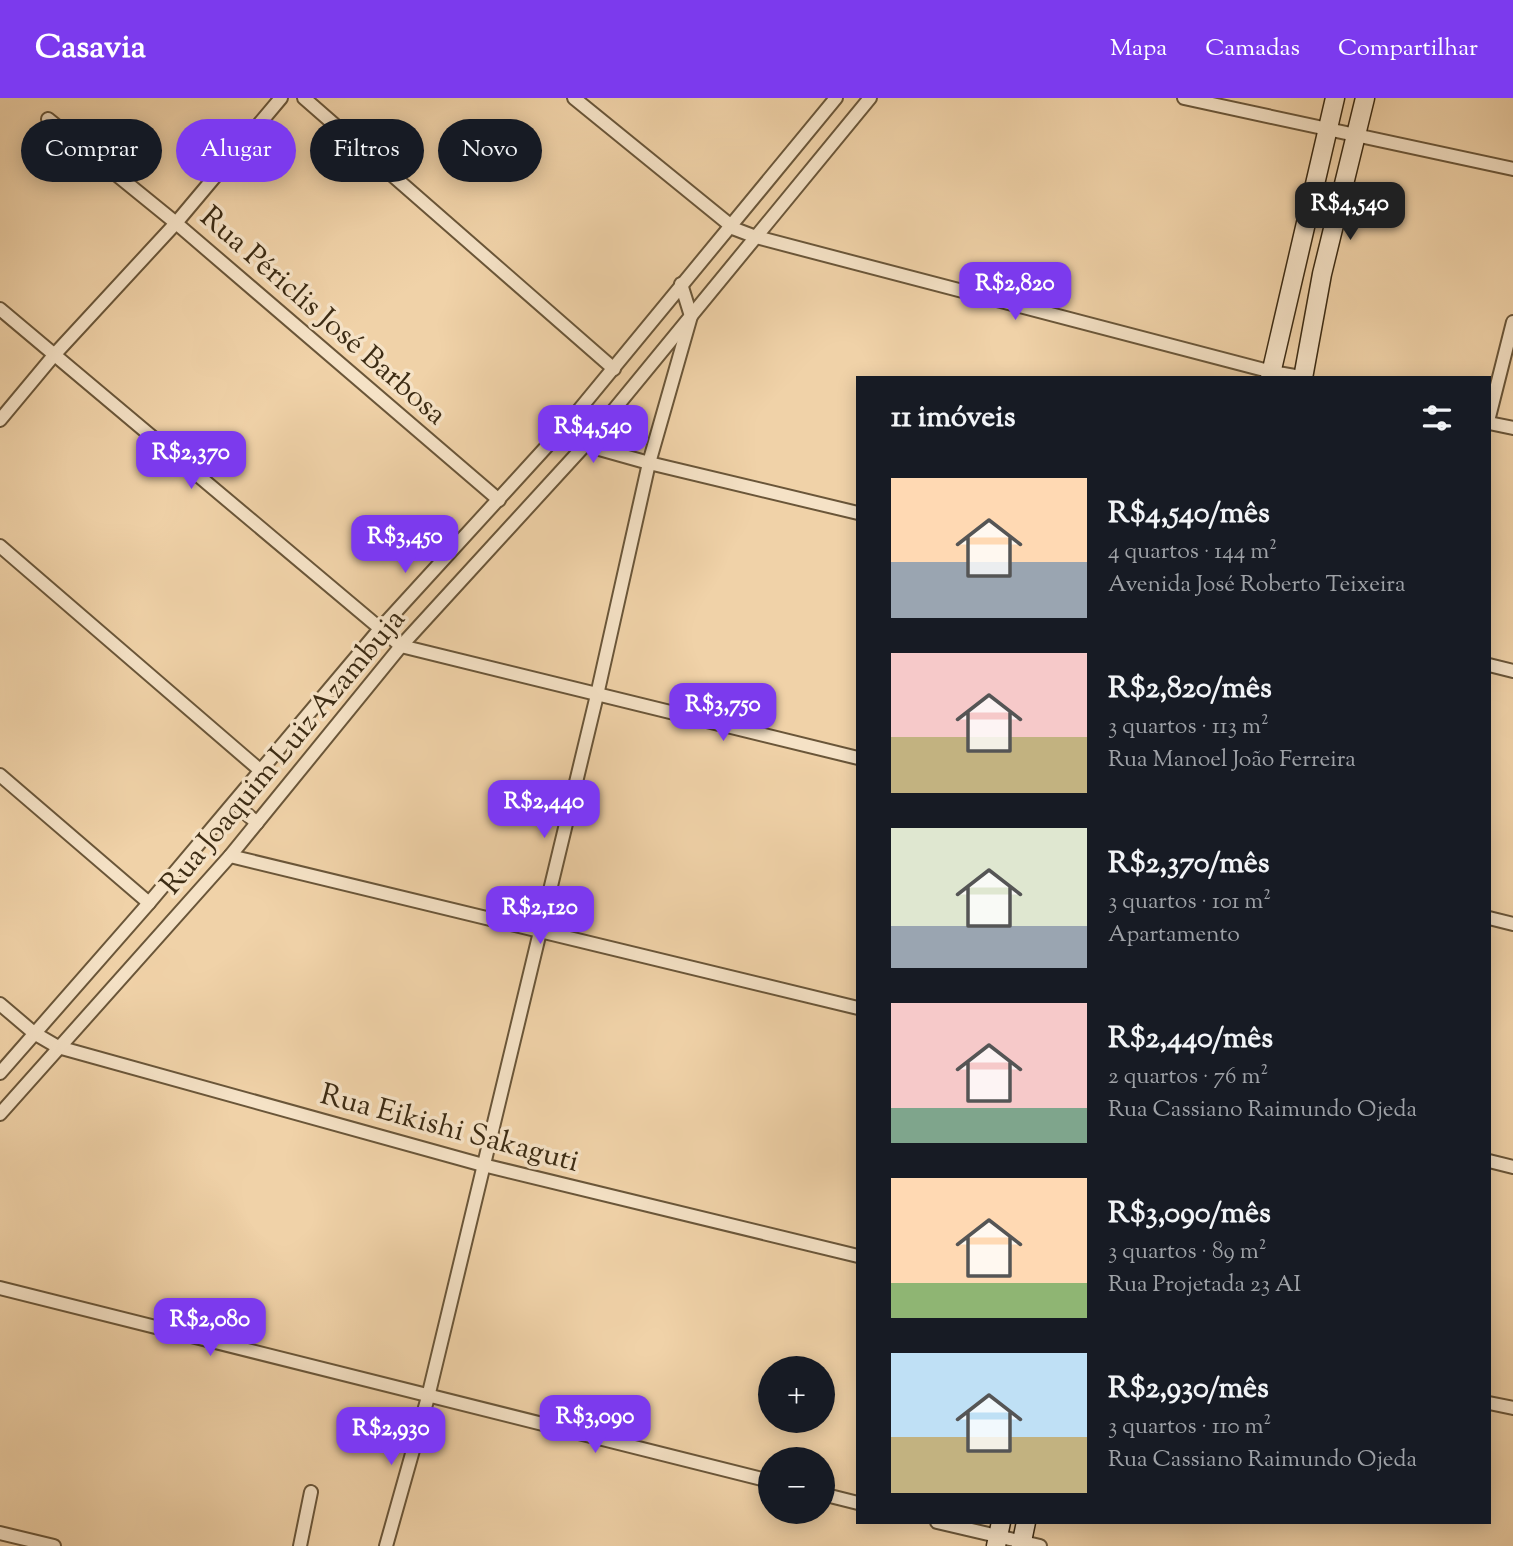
<!DOCTYPE html>
<html lang="pt">
<meta charset="utf-8">
<style>
:root{--surface:#171b24;--page:#242831;--text:#f1f3f6;--muted:#9ea1a6;--accent:#7c3aed}
body{margin:0;font-family:"Sorts Mill Goudy",serif;background:var(--page);color:var(--text);height:100vh;display:flex;flex-direction:column;font-size:26px;white-space:nowrap}
*{box-sizing:border-box;margin:0}
p{font-size:23px;color:var(--muted)}
.icon{flex:none;width:38px;height:38px;fill:none;stroke:currentColor;stroke-width:2;stroke-linecap:round;stroke-linejoin:round}
.map{position:relative;flex:1;overflow:hidden}
.panel{position:absolute;left:856px;top:278px;width:635px;height:1148px;display:flex;flex-direction:column;background:var(--surface);border-radius:0px;box-shadow:0 4px 18px #0003}
.panel>*{flex:none}
.guide{position:absolute;left:21px;top:21px;width:665px;height:63px;display:flex;gap:14px}
.buttons{position:absolute;left:758px;top:1258px;display:grid;gap:14px}
.buttons a{display:grid;place-items:center;width:77px;height:77px;border-radius:50%;background:var(--surface);box-shadow:0 4px 18px #0003;font-size:35px}
.price{position:absolute;translate:-50% -60px;padding:0 16px;border-radius:14px;background:var(--accent);color:#fff;font-size:23px;line-height:46px;filter:drop-shadow(0 2px 4px #0008)}
.price::after{content:'';position:absolute;left:50%;top:42px;width:21px;height:16px;margin-left:-10px;background:inherit;clip-path:polygon(0 0,100% 0,50% 100%)}
.price.on{background:#222;color:#fff}
ul{padding:0;list-style:none}
li{display:flex;align-items:center;gap:21px;height:175px;padding:0 35px}
li span{display:grid;place-items:center;flex:none;width:196px;height:140px;border-radius:0px;color:#555}
li>.icon{margin-inline-start:auto}
span .icon{width:84px;height:84px;fill:#fffc;stroke-width:1}
li b{font-size:30px}
h2{display:flex;justify-content:space-between;align-items:center;height:84px;padding:0 35px;font-size:30px}
.chip{padding:0 24px;border-radius:32px;background:var(--surface);box-shadow:0 4px 18px #0003;font-size:24px;line-height:63px}
.chip.on{background:var(--accent);color:#fff}
header{display:flex;align-items:center;gap:42px;box-sizing:border-box;height:98px;padding:0 35px;background:var(--accent);color:#fff}
header strong{font-size:33px}
nav{display:flex;gap:38px;margin-inline-start:auto;font-size:24px}
.map>svg:first-child{display:block}
.lines{fill:none;stroke-linecap:round;stroke-linejoin:round}
.street-casing{stroke:#6a5639;stroke-width:16}
.secondary-casing{stroke:#3d2c14;stroke-width:21}
.street{stroke:#f5e2c6;stroke-width:12}
.secondary{stroke:#f5e2c6;stroke-width:18}
.labels{text-anchor:middle;stroke-width:7;stroke-linejoin:round;paint-order:stroke}
.street-label{font-size:30px;fill:#3d2c14;stroke:#f5e2c6}
</style>
<header>
<strong>Casavia</strong>
<nav><a>Mapa</a><a>Camadas</a><a>Compartilhar</a></nav>
</header>
<div class="map">
<svg width="1513" height="1448" viewBox="0 0 1513 1448">
<rect width="100%" height="100%" fill="#f0d2a8"/>
<filter id="stains"><feTurbulence type="fractalNoise" baseFrequency=".00286" numOctaves="4"/><feColorMatrix values="0 0 0 0 .2 0 0 0 0 .09 0 0 0 0 .02 0 0 0 .5 -.17"/></filter>
<radialGradient id="worn" r=".72"><stop offset=".6" stop-color="#630" stop-opacity="0"/><stop offset="1" stop-color="#630" stop-opacity=".3"/></radialGradient>
<g class="lines">
<defs>
<g id="street">
<polyline points="304,0 614,271"/>
<polyline points="574,0 735,131 756,139 1272,274 1306,280"/>
<polyline points="1184,0 1513,71"/>
<polyline points="48,21 176,125 499,402"/>
<polyline points="0,211 401,548 858,660"/>
<polyline points="1489,319 1513,224"/>
<polyline points="0,322 55,256 176,125 281,0"/>
<polyline points="569,324 585,347 649,365 858,415"/>
<polyline points="1489,325 1513,330"/>
<polyline points="0,448 261,673"/>
<polyline points="1489,567 1513,573"/>
<polyline points="0,677 149,805"/>
<polyline points="234,705 257,725"/>
<polyline points="230,758 858,910"/>
<polyline points="1489,820 1513,826"/>
<polyline points="0,906 34,935 58,949 483,1067 858,1158"/>
<polyline points="0,975 149,805 379,532 569,324 836,0"/>
<polyline points="0,1016 230,758 401,548 585,347 870,0"/>
<polyline points="1489,1063 1513,1069"/>
<polyline points="0,1190 770,1383"/>
<polyline points="1489,1305 1513,1310"/>
<polyline points="822,1396 858,1405"/>
<polyline points="937,1424 1040,1448"/>
<polyline points="0,1435 54,1448"/>
<polyline points="300,1448 311,1394"/>
<polyline points="386,1448 428,1299 597,597 649,365 691,218 681,186"/>
</g>
<g id="secondary">
<polyline points="1270,280 1335,0"/>
<polyline points="1303,280 1322,176 1365,0"/>
<polyline points="996,1448 1001,1424"/>
<polyline points="1021,1448 1026,1424"/>
</g>
</defs>
<use href="#street" class="street-casing"/>
<use href="#secondary" class="secondary-casing"/>
<use href="#street" class="street"/>
<use href="#secondary" class="secondary"/>
</g>
<g class="labels">
<g class="street-label">
<text transform="translate(324 217) rotate(41)" y="10">Rua Périclis José Barbosa</text>
<text transform="translate(282 653) rotate(-50)" y="10">Rua Joaquim Luiz Azambuja</text>
<text transform="translate(450 1029) rotate(15)" y="10">Rua Eikishi Sakaguti</text>
</g>
</g>
<rect width="100%" height="100%" filter="url(#stains)"/>
<rect width="100%" height="100%" fill="url(#worn)"/>
</svg>
<div class="buttons">
<a>+</a>
<a>−</a>
</div>
<b class="price on" style="left:1350px;top:144px">R$4,540</b>
<b class="price" style="left:1015px;top:224px">R$2,820</b>
<b class="price" style="left:593px;top:367px">R$4,540</b>
<b class="price" style="left:191px;top:393px">R$2,370</b>
<b class="price" style="left:405px;top:477px">R$3,450</b>
<b class="price" style="left:723px;top:645px">R$3,750</b>
<b class="price" style="left:544px;top:742px">R$2,440</b>
<b class="price" style="left:540px;top:848px">R$2,120</b>
<b class="price" style="left:210px;top:1260px">R$2,080</b>
<b class="price" style="left:595px;top:1357px">R$3,090</b>
<b class="price" style="left:391px;top:1369px">R$2,930</b>
<div class="guide">
<a class="chip">Comprar</a>
<a class="chip on">Alugar</a>
<a class="chip">Filtros</a>
<a class="chip">Novo</a>
</div>
<section class="panel">
<h2>11 imóveis<svg class="icon" aria-label="filters" viewBox="0 0 24 24"><path d="M4 7h16M4 17h16"/><circle cx="9" cy="7" r="2"/><circle cx="15" cy="17" r="2"/></svg></h2>
<ul>
<li><span style="background:linear-gradient(#ffd9b3 60%,#9aa5b1 0)"><svg class="icon" aria-label="home" viewBox="0 0 24 24"><path d="M3 11l9-7 9 7M6 9v11h12V9"/></svg></span><div><b>R$4,540/mês</b><p>4 quartos · 144 m²</p><p>Avenida José Roberto Teixeira</p></div></li>
<li><span style="background:linear-gradient(#f6c9c9 60%,#c2b280 0)"><svg class="icon" aria-label="home" viewBox="0 0 24 24"><path d="M3 11l9-7 9 7M6 9v11h12V9"/></svg></span><div><b>R$2,820/mês</b><p>3 quartos · 113 m²</p><p>Rua Manoel João Ferreira</p></div></li>
<li><span style="background:linear-gradient(#dfe7d0 70%,#9aa5b1 0)"><svg class="icon" aria-label="home" viewBox="0 0 24 24"><path d="M3 11l9-7 9 7M6 9v11h12V9"/></svg></span><div><b>R$2,370/mês</b><p>3 quartos · 101 m²</p><p>Apartamento</p></div></li>
<li><span style="background:linear-gradient(#f6c9c9 75%,#7fa58c 0)"><svg class="icon" aria-label="home" viewBox="0 0 24 24"><path d="M3 11l9-7 9 7M6 9v11h12V9"/></svg></span><div><b>R$2,440/mês</b><p>2 quartos · 76 m²</p><p>Rua Cassiano Raimundo Ojeda</p></div></li>
<li><span style="background:linear-gradient(#ffd9b3 75%,#8fb573 0)"><svg class="icon" aria-label="home" viewBox="0 0 24 24"><path d="M3 11l9-7 9 7M6 9v11h12V9"/></svg></span><div><b>R$3,090/mês</b><p>3 quartos · 89 m²</p><p>Rua Projetada 23 AI</p></div></li>
<li><span style="background:linear-gradient(#bfe0f5 60%,#c2b280 0)"><svg class="icon" aria-label="home" viewBox="0 0 24 24"><path d="M3 11l9-7 9 7M6 9v11h12V9"/></svg></span><div><b>R$2,930/mês</b><p>3 quartos · 110 m²</p><p>Rua Cassiano Raimundo Ojeda</p></div></li>
</ul>
</section>
</div>
